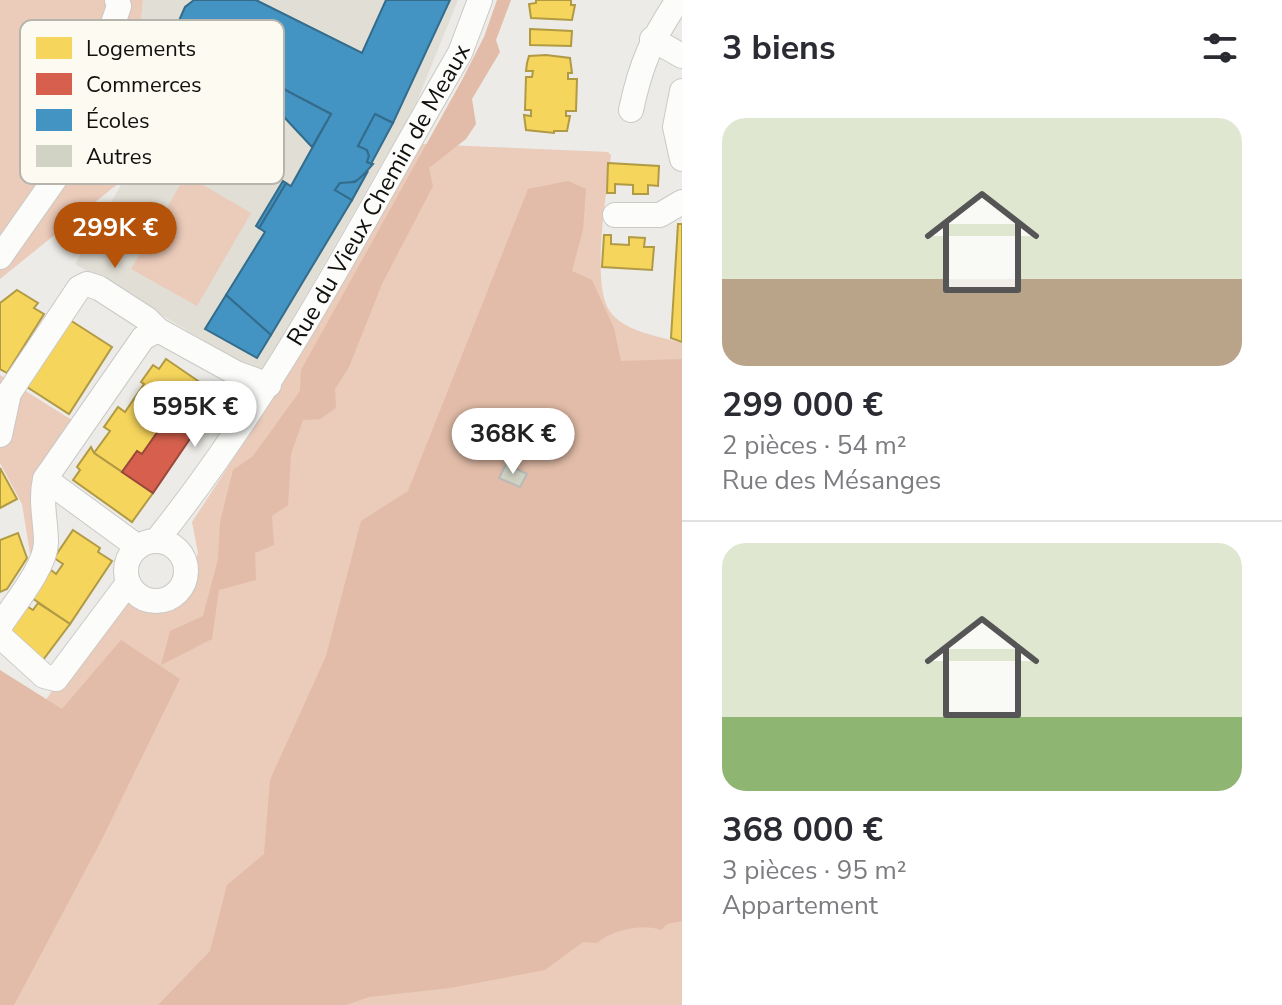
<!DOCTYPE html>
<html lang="fr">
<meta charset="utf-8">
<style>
:root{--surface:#fff;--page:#f2f2f3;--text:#2b2b33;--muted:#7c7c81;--line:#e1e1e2;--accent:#b45309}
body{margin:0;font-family:"Nunito Sans",sans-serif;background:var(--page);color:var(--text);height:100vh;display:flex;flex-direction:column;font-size:30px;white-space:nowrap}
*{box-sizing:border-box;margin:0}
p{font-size:26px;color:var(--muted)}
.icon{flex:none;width:44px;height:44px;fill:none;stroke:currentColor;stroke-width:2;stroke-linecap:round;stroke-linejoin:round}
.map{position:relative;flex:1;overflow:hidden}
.panel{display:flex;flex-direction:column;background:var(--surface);width:600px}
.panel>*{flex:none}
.price{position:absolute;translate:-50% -68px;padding:0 18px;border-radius:28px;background:#fff;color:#222;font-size:26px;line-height:52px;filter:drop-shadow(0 2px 4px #0008)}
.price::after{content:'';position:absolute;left:50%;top:48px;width:24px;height:18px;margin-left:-12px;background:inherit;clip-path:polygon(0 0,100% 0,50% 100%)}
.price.active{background:var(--accent);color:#fff}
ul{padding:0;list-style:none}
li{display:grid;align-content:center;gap:16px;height:424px;padding:0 40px}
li+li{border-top:2px solid var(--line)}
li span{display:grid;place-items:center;height:248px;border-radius:24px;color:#555}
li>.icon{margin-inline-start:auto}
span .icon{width:144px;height:144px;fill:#fffc;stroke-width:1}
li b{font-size:34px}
h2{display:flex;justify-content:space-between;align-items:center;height:96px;padding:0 40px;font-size:34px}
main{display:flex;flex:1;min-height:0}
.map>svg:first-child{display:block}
.built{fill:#e1ded5}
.green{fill:#ebcbba}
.forest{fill:#e2bca8}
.homes{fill:#f6d55c;stroke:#b19a44;stroke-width:2}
.shops{fill:#d6604d;stroke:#9b483a;stroke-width:2}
.schools{fill:#4393c3;stroke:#346c8c;stroke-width:2}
.building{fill:#d1d4c5;stroke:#b9bab7;stroke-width:2}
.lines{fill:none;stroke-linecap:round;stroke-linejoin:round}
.minor-casing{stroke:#cac9c5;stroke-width:26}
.minor{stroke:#fcfcfb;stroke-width:24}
.labels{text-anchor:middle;stroke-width:8;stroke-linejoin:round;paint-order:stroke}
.street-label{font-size:24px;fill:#11100d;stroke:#fcfaf1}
.key{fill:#fcfaf1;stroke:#b6b4ad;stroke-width:2}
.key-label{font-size:22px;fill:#11100d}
</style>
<main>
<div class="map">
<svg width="682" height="1005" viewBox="0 0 682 1005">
<rect width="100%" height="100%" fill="#ecebe7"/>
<polygon class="built" points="143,0 458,0 415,106 261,374 75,264 125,178"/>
<g class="green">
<polygon points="0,0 143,0 125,178 0,279"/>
<path d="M422 144 608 152 611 155C607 190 591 282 609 310 623 332 659 336 682 343V1005H0V764L119 597 143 606 186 586 198 553 192 522 284 381 282 379Z"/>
<polygon points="186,175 251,213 197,306 131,269"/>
<polygon points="0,375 75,422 34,559 30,553 22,504 0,463"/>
</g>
<g class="forest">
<polygon points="497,0 511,0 496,40 500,52 472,99 476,124 466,139 429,168 433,186 382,284 349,367 335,389 336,408 320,419 303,420 291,454 288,505 272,516 274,545 255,553 256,580 219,590 212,639 161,665 170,631 203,616 218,559 220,522 233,470 253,456 300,391 301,370 462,80 484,37"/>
<path d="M568 181 586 189 583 230 572 271 592 280 614 328 621 361 682 359V921L667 924 661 930C643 923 612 930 597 943L583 942 545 970 450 988 369 997 346 1005H158L210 951 227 885 264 854 270 780 326 656 361 521 408 491 528 189Z"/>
<polygon points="121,640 180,679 101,841 14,1005 0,1005 0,670 62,709"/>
</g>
<g class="homes">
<polygon points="536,0 571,0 571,5 575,5 572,20 531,18 529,4 536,3"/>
<polygon points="530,29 572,31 571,46 530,45"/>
<polygon points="546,55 570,58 572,73 568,73 568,79 577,79 576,111 566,111 566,116 570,116 567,131 554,131 554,133 526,130 524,115 531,116 531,110 525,110 526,77 532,77 533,71 526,71 527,63 529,56"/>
<polygon points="608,163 659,166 658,186 648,185 648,194 633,194 633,185 615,184 615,193 607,193"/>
<polygon points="678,224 682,224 682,342 671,338"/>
<polygon points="604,235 611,235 611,244 629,245 629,237 645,238 644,247 654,247 652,270 602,267"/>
<polygon points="17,290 38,303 34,308 44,314 7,373 0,369 0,303"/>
<polygon points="70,320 112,347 69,414 27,387"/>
<polygon points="166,359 220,396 198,427 173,410 142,454 137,451 122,472 94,453 110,431 104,427 118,407 125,412 144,384 141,382 153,365 159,369"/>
<polygon points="91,447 94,453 153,493 132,522 73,480 80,470 77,467"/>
<polygon points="0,468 17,499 0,508"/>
<polygon points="73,530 100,548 98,552 112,561 70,624 32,598 51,570 56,574 63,564 54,558"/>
<polygon points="18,533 27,558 7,589 0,592 0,540"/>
<polygon points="38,603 70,624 40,664 6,633 25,605 33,610"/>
</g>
<polygon class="shops" points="173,410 198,427 153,493 122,472 137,451 142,454"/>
<g class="schools">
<polygon points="194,0 256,0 362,53 386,0 450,0 393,123 375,114 358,146 366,148 369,156 367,162 373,164 359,180 349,183 340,183 335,190 352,200 271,335 226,295 265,232 259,228 286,183 291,186 331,114 287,91 259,70 241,47 233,43 225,54 216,57 200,57 189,51 181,41 178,23 185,7"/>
<polygon points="233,43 241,47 259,70 287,91 331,114 312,147 225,54"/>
<polygon points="375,114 393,123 371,164 367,162 369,156 367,150 358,146"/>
<polygon points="368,171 352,200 335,190 340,183 355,182"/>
<polygon points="283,181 286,183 259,228 256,226"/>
<polygon points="226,295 271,335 257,358 205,329"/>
</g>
<polygon class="building" points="506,464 527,474 520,487 499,478"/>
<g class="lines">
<defs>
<g id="minor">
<polyline points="652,39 682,56"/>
<polyline points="682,91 675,127 682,159"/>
<path d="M631 110C641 63 652 39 678 0"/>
<polyline points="615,215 660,215 682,202"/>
<polyline points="0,257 64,166 119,6 117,0"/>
<polyline points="0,435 9,393 79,288 87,284 99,288 147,319 158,330 236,373 269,385"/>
<polyline points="45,479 138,547"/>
<path id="s1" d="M156 541C277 391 364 218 460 53L480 0"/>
<circle cx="156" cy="571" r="30"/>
<path d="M0 626C14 604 45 568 46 543 46 521 40 501 45 479L143 338 158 330"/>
<polyline points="0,636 44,676 56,679 128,583"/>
</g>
</defs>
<use href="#minor" class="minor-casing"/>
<use href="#minor" class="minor"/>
</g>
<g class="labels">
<g class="street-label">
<text dy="8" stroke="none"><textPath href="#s1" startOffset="412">Rue du Vieux Chemin de Meaux</textPath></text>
</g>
</g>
<rect x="20" y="20" width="264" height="164" rx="12" class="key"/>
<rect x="36" y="37" width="36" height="22" fill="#f6d55c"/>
<rect x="36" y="73" width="36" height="22" fill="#d6604d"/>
<rect x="36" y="109" width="36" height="22" fill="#4393c3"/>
<rect x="36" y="145" width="36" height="22" fill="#d1d4c5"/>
<g class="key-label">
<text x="86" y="56">Logements</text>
<text x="86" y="92">Commerces</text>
<text x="86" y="128">Écoles</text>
<text x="86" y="164">Autres</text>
</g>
</svg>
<b class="price active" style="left:115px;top:270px">299K €</b>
<b class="price" style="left:195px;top:449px">595K €</b>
<b class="price" style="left:513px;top:476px">368K €</b>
</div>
<section class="panel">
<h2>3 biens<svg class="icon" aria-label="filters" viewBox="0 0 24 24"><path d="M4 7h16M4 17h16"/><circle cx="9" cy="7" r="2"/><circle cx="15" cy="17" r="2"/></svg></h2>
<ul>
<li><span style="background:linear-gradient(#dfe7d0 65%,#b9a48a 0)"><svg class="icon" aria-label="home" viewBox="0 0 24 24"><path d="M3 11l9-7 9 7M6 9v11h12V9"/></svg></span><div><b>299 000 €</b><p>2 pièces · 54 m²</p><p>Rue des Mésanges</p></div></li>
<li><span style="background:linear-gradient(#dfe7d0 70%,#8fb573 0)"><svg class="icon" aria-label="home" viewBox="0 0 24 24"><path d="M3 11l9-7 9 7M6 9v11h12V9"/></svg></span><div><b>368 000 €</b><p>3 pièces · 95 m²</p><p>Appartement</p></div></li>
</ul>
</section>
</main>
